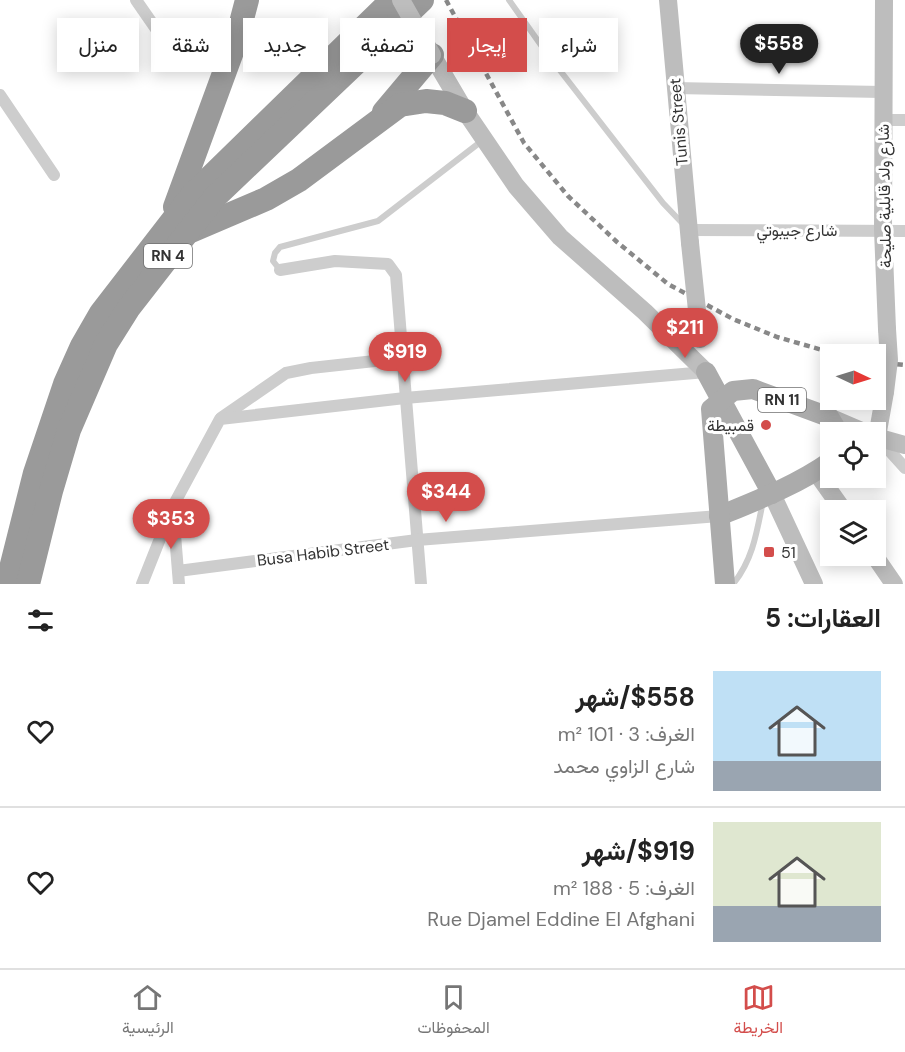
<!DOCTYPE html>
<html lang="ar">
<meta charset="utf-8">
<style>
:root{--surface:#fff;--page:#f6f6f6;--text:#222;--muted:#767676;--line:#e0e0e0;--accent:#d34d4b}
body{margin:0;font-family:"DM Sans",Vazirmatn,sans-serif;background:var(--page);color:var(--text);direction:rtl;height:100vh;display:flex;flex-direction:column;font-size:22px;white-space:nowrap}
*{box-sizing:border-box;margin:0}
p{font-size:20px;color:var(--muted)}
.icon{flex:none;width:33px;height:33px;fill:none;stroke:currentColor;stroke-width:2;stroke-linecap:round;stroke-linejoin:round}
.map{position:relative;height:584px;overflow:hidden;direction:ltr}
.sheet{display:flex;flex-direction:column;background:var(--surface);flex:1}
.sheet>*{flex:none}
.banner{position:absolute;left:18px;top:18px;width:600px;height:54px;direction:rtl;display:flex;gap:12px}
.needle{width:39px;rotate:94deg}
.tools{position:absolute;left:820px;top:344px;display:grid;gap:12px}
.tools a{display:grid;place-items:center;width:66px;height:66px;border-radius:0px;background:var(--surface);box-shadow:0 3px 15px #0003;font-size:30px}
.price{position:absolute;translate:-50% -51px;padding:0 14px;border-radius:21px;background:var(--accent);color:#fff;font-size:20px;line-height:39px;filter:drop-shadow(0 2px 3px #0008)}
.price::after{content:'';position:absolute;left:50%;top:36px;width:18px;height:14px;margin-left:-9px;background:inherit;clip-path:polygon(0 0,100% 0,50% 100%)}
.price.active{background:#222;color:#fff}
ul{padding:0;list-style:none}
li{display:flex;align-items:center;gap:18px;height:150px;padding:0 24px}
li+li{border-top:2px solid var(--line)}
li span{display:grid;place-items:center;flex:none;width:168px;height:120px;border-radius:0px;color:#555}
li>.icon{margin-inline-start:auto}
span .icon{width:72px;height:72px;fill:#fffc;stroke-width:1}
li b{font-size:26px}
h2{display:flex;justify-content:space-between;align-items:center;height:72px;padding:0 24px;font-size:26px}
.chip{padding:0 21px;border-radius:0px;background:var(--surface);box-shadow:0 3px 15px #0003;font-size:21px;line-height:54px}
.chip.active{background:var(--accent);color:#fff}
.tabs{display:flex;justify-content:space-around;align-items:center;height:84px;border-top:2px solid var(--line);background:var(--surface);font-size:16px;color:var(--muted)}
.tabs a{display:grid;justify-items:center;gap:3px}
.tabs .active{color:var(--accent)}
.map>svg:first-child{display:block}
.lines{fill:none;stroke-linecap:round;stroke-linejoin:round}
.lane{stroke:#cdcdcd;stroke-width:6}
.street{stroke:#cdcdcd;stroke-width:12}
.secondary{stroke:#bdbdbd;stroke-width:18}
.primary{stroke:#ababab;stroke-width:20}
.highway{stroke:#9a9a9a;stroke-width:24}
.rail{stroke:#888;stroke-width:4.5;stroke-dasharray:6 4.5;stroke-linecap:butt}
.secondary-bridge{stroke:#bdbdbd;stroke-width:18}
.poi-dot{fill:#d34d4b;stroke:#fff;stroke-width:2}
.labels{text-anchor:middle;stroke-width:6;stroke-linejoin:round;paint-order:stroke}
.shield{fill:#fff;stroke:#707070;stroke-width:1.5}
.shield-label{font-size:15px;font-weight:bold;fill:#333}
.street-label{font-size:16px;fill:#333;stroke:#fff}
.poi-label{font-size:16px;fill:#333;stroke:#fff;text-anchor:end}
</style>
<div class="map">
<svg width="905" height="584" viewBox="0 0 905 584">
<rect width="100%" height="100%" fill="#fff"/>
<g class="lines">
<g class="lane">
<polyline points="509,0 548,55 663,203 684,225"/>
<polyline points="280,270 273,261 275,253 280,247 378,221 483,140"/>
<path d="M733 584C753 560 757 531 763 501"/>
</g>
<g class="street">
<polyline points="136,0 179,62"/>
<polyline points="675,88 882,92"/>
<polyline points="0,95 54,175"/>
<polyline points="883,120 905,120"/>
<polyline points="688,230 905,231"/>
<polyline points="280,270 335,261 388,264 396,275 421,584"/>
<polyline points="221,418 286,373 311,368 402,358"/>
<polyline points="878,438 905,468"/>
<polyline points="173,510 179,584"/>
<polyline points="178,571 417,540 719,516"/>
<polyline points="142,584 173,506 220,419 405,398 706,372"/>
</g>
<g class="secondary">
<polyline points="668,0 690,243"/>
<polyline points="884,0 883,230 887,329"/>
<polyline points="432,55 465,111 516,186 560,237 645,312 706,372"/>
<polyline points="829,417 864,432"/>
<polyline points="876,437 905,445"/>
<polyline points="877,437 885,392"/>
<polyline points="816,472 843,510"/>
<polyline points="772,494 814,584"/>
<polyline points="874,555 894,584"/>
</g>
<g class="primary">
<polyline points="706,372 772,494"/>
<path d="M719 516C758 500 797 485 831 461"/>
<polyline points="725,584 711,409 733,391 753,389 829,417 838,432"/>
</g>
<g class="highway">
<polyline points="384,112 432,55"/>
<polyline points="175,207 237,38 247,0"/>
<polyline points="191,231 266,199 299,180 400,105 426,101 445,103 465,111"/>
<polyline points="7,584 35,473 65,384 82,346 101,313 193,194 392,0"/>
<polyline points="28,584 51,491 69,430 106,344 128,309 215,197 422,0"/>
</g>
<g class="rail">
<polyline points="446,0 524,143 568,196 617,242 668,284 733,319 777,337 836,354"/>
<polyline points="876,362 905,365"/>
</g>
<g class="secondary-bridge">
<polyline points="401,0 432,55"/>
<polyline points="690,243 700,339"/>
<polyline points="885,392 889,360 887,329"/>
</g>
</g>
<g class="poi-dot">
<circle cx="766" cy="425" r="6"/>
<rect x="763" y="546" width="12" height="12" rx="3"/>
</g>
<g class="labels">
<g class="shield">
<rect x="144" y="244" width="48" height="24" rx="4.5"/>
<rect x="758" y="388" width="48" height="24" rx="4.5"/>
</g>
<g class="shield-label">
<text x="168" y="261">RN 4</text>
<text x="782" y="405">RN 11</text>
</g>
<g class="street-label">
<text transform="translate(678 122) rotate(-95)" y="6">Tunis Street</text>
<text transform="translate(884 196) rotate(-91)" y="6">شارع ولد قابلية صليحة</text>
<text x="797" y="236">شارع جيبوتي</text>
<text transform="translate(323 552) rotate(-7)" y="6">Busa Habib Street</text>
</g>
<g class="poi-label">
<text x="754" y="431">قمبيطة</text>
<text x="781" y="558" text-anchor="start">51</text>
</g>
</g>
</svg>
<div class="tools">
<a><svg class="needle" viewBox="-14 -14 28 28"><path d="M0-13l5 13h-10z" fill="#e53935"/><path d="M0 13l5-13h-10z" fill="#767676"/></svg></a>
<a><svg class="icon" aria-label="locate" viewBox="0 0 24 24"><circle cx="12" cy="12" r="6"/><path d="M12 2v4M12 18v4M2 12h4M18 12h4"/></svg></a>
<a><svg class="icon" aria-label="layers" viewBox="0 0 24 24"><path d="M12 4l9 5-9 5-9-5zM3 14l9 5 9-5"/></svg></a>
</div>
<b class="price active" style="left:779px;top:75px">$558</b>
<b class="price" style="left:685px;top:359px">$211</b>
<b class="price" style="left:405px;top:383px">$919</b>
<b class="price" style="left:446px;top:523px">$344</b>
<b class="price" style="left:171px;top:550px">$353</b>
<div class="banner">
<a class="chip">شراء</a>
<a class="chip active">إيجار</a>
<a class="chip">تصفية</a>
<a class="chip">جديد</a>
<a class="chip">شقة</a>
<a class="chip">منزل</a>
</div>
</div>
<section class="sheet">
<h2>العقارات: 5<svg class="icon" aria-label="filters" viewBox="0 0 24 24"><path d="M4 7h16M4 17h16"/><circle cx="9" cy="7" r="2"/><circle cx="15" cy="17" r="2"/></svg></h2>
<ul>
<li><span style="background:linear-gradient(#bfe0f5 75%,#9aa5b1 0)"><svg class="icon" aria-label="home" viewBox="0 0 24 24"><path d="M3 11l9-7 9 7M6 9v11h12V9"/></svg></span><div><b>$558/شهر</b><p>الغرف: 3 · 101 m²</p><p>شارع الزاوي محمد</p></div><svg class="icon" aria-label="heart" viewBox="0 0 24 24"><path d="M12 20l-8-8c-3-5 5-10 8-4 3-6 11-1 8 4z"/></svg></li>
<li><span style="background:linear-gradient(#dfe7d0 70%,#9aa5b1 0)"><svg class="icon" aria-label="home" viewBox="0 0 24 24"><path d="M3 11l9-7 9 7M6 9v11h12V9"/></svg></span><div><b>$919/شهر</b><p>الغرف: 5 · 188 m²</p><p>Rue Djamel Eddine El Afghani</p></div><svg class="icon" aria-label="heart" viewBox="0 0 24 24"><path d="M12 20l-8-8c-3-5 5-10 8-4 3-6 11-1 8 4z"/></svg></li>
</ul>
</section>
<nav class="tabs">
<a class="active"><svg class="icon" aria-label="map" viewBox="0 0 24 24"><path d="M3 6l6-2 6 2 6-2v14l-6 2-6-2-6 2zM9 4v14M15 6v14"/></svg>الخريطة</a>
<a><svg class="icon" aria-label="saved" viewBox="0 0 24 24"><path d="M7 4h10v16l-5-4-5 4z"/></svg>المحفوظات</a>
<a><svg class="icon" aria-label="home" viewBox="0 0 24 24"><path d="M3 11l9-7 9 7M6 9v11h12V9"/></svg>الرئيسية</a>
</nav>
